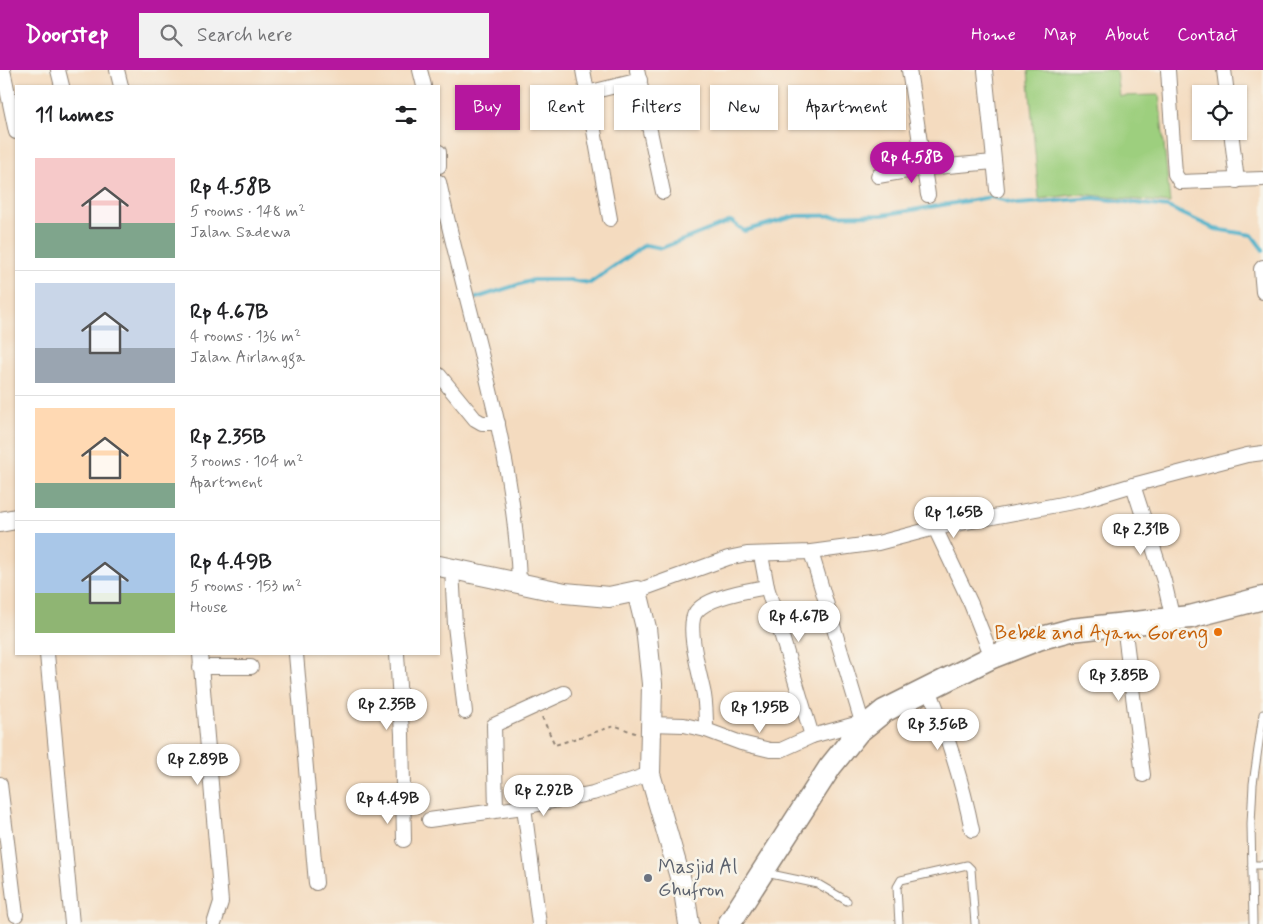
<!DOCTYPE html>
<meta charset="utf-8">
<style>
:root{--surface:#fff;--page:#f2f2f2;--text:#202124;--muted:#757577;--line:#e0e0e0;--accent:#b5179e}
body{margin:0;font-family:Mynerve,sans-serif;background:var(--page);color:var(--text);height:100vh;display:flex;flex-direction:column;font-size:19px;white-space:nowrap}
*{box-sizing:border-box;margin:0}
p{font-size:16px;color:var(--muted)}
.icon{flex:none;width:28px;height:28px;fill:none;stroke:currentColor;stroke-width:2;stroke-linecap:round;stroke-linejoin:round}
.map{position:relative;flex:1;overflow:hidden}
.drawer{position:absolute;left:15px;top:15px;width:425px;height:570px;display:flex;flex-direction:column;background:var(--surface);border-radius:0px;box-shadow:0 1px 4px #0004}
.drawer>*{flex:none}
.banner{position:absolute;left:455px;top:15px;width:475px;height:45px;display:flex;gap:10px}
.controls{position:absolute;left:1192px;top:15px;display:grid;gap:10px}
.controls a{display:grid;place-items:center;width:55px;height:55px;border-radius:0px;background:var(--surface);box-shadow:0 1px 4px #0004;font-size:25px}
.price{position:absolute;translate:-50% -42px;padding:0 11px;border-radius:18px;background:#fff;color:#222;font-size:16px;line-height:32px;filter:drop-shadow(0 1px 2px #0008)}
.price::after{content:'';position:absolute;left:50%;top:30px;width:15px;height:11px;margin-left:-8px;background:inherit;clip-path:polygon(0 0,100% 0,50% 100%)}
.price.selected{background:var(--accent);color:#fff}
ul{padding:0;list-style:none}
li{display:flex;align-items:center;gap:15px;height:125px;padding:0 20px}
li+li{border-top:1px solid var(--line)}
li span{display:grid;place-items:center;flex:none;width:140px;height:100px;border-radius:0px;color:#555}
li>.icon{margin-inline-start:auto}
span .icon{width:60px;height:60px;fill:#fffc;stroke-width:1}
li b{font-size:21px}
h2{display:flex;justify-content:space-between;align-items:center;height:60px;padding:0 20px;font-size:21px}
.tag{padding:0 18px;border-radius:0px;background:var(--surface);box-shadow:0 1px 4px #0004;font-size:18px;line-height:45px}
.tag.selected{background:var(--accent);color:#fff}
header{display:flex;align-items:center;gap:30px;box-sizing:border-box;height:70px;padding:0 25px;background:var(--accent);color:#fff}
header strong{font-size:24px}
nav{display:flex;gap:28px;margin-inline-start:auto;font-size:18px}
.search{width:350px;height:45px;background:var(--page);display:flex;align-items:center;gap:12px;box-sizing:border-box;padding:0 18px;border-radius:0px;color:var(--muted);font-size:19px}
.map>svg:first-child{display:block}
.green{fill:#9dcf7e;stroke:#647d54}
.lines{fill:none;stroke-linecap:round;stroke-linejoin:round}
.stream{stroke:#49afc8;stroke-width:4}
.lane-casing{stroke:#908375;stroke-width:9}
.street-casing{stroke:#908375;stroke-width:16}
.secondary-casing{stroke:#908375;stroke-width:22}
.primary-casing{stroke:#908375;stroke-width:25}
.path{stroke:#908375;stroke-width:2;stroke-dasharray:4 4;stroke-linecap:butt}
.lane{stroke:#fff;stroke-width:7}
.street{stroke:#fff;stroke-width:14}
.secondary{stroke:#fff;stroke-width:20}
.primary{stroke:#fff;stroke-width:22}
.food-dot{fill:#e8710a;stroke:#f7f3e8;stroke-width:2}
.worship-dot{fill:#6b7280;stroke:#f7f3e8;stroke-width:2}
.labels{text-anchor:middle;stroke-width:5;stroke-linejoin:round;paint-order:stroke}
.food-label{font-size:20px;fill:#c56008;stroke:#f7f3e8;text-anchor:end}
.worship-label{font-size:20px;fill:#5b616d;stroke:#f7f3e8;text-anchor:start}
</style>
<header>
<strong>Doorstep</strong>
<div class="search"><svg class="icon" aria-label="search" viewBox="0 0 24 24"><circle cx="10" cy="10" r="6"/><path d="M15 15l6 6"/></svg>Search here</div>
<nav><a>Home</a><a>Map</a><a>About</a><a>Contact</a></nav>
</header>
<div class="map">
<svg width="1263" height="854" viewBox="0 0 1263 854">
<rect width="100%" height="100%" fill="#f7f3e8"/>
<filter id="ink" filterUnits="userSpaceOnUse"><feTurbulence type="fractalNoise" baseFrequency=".02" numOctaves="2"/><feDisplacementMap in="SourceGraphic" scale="10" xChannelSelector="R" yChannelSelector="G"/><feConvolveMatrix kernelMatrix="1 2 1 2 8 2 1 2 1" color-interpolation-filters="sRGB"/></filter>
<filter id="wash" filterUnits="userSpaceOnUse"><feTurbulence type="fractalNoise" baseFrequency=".0096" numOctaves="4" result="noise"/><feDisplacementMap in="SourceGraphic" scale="20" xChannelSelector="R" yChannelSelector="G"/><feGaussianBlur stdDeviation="1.12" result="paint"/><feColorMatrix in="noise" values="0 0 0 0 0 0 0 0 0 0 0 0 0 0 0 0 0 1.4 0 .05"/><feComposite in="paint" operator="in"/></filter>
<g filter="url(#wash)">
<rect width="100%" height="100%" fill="#f4dbbf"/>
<polygon class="green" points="1028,0 1116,0 1119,26 1159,25 1170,133 1080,124 1039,129"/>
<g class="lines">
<polyline class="stream" points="476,228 533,210 570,210 590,213 645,175 662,178 731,151 744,161 796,146 882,145 991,127 1018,134 1094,128 1168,137 1215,159 1252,165 1263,180"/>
</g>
</g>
<g filter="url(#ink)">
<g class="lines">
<defs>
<g id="lane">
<polyline points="1252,795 1263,795"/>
<polyline points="766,803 818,814 847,831"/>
<polyline points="899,854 897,817 901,810 967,795 971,799 975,854"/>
<polyline points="1253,854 1251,754 1253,714 1263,644"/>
</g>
<g id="street">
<polyline points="3,0 16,62"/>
<polyline points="58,0 62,16"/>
<polyline points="117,0 121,16"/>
<polyline points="420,0 424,16"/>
<polyline points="583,0 610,149"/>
<polyline points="637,0 663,122"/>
<polyline points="909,0 928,125"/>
<polyline points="985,0 997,120"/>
<polyline points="1168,0 1175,104 1180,112 1263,109"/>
<polyline points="1224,0 1227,24"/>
<polyline points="587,23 640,10"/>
<polyline points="1231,61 1237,111"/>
<polyline points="439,82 439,96"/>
<polyline points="878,106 924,98 994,92"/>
<path d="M439 112C467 245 515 377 519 513"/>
<polyline points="1263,197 1261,199 1263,222"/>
<polyline points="439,305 475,349 482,353 498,353"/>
<polyline points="1133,415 1164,511 1173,550"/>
<polyline points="935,458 971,534 992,587"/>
<polyline points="811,482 862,652"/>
<polyline points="761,485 767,517 812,666"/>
<polyline points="452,499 455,555 465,642"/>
<polyline points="637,521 728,488 747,484 811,482 878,473 935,458 1083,430 1133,415 1247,385 1263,383"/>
<polyline points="1124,555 1143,705"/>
<polyline points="47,584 72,854"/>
<polyline points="200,584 221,832 214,854"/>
<polyline points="296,584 316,813"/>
<polyline points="397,584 402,664 404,770"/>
<polyline points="200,597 251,597"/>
<path d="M929 619C948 667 962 709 972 760"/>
<polyline points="650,654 684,655 706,660 741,673 770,680 781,680 812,666 867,651"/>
<path d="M706 660C706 648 706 637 704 625 701 608 685 556 696 542 707 527 749 520 767 517"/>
<polyline points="0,714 16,845"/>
<polyline points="524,737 539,854"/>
<polyline points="496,740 494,655 564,623"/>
<polyline points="429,750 524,737 593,723 650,704"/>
</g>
<g id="secondary">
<polyline points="0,452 16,449"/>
<polyline points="439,496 565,523 609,527 637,521 646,558 652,614 650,704 684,821 689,854"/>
</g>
<polyline id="primary" points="729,854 830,697 858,662 884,641 992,587 1038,569 1071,560 1190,547 1263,528"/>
</defs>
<use href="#lane" class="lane-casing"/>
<use href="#street" class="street-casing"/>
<use href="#secondary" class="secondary-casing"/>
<use href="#primary" class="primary-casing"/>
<polyline class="path" points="542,647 555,675 611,657 616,656 635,663"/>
<use href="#lane" class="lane"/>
<use href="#street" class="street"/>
<use href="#secondary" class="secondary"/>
<use href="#primary" class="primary"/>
</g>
</g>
<circle class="food-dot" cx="1218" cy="562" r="5"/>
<circle class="worship-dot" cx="648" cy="808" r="5"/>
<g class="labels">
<g class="food-label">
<text x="1208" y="569">Bebek and Ayam Goreng</text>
</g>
<g class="worship-label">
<text x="658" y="803">Masjid Al<tspan x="658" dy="23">Ghufron</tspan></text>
</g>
</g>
</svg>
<div class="controls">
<a><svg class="icon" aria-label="locate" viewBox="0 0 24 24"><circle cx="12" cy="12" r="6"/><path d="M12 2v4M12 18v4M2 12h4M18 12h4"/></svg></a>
</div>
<b class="price selected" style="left:912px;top:114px">Rp 4.58B</b>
<b class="price" style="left:954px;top:469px">Rp 1.65B</b>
<b class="price" style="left:1141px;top:486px">Rp 2.31B</b>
<b class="price" style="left:799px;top:573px">Rp 4.67B</b>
<b class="price" style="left:1119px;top:632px">Rp 3.85B</b>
<b class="price" style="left:387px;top:661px">Rp 2.35B</b>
<b class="price" style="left:760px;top:664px">Rp 1.95B</b>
<b class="price" style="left:938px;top:681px">Rp 3.56B</b>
<b class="price" style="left:198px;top:716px">Rp 2.89B</b>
<b class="price" style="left:544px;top:747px">Rp 2.92B</b>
<b class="price" style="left:388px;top:755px">Rp 4.49B</b>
<div class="banner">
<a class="tag selected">Buy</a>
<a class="tag">Rent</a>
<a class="tag">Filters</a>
<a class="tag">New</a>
<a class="tag">Apartment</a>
</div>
<section class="drawer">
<h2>11 homes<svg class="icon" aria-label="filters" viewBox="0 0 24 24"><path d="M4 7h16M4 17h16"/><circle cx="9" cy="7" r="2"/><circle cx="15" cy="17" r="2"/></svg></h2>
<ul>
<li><span style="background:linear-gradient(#f6c9c9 65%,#7fa58c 0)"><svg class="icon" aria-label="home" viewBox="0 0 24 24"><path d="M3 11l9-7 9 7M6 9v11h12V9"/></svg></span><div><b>Rp 4.58B</b><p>5 rooms · 148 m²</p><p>Jalan Sadewa</p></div></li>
<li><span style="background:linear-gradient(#c9d6e8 65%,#9aa5b1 0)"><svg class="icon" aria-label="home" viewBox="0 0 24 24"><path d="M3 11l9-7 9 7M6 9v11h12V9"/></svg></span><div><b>Rp 4.67B</b><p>4 rooms · 136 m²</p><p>Jalan Airlangga</p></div></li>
<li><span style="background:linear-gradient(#ffd9b3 75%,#7fa58c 0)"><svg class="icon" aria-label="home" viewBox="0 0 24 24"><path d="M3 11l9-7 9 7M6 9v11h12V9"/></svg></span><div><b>Rp 2.35B</b><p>3 rooms · 104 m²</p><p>Apartment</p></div></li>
<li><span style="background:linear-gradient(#a9c7e8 60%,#8fb573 0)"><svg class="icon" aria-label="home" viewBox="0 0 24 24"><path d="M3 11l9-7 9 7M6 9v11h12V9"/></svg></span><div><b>Rp 4.49B</b><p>5 rooms · 153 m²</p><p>House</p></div></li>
</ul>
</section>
</div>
